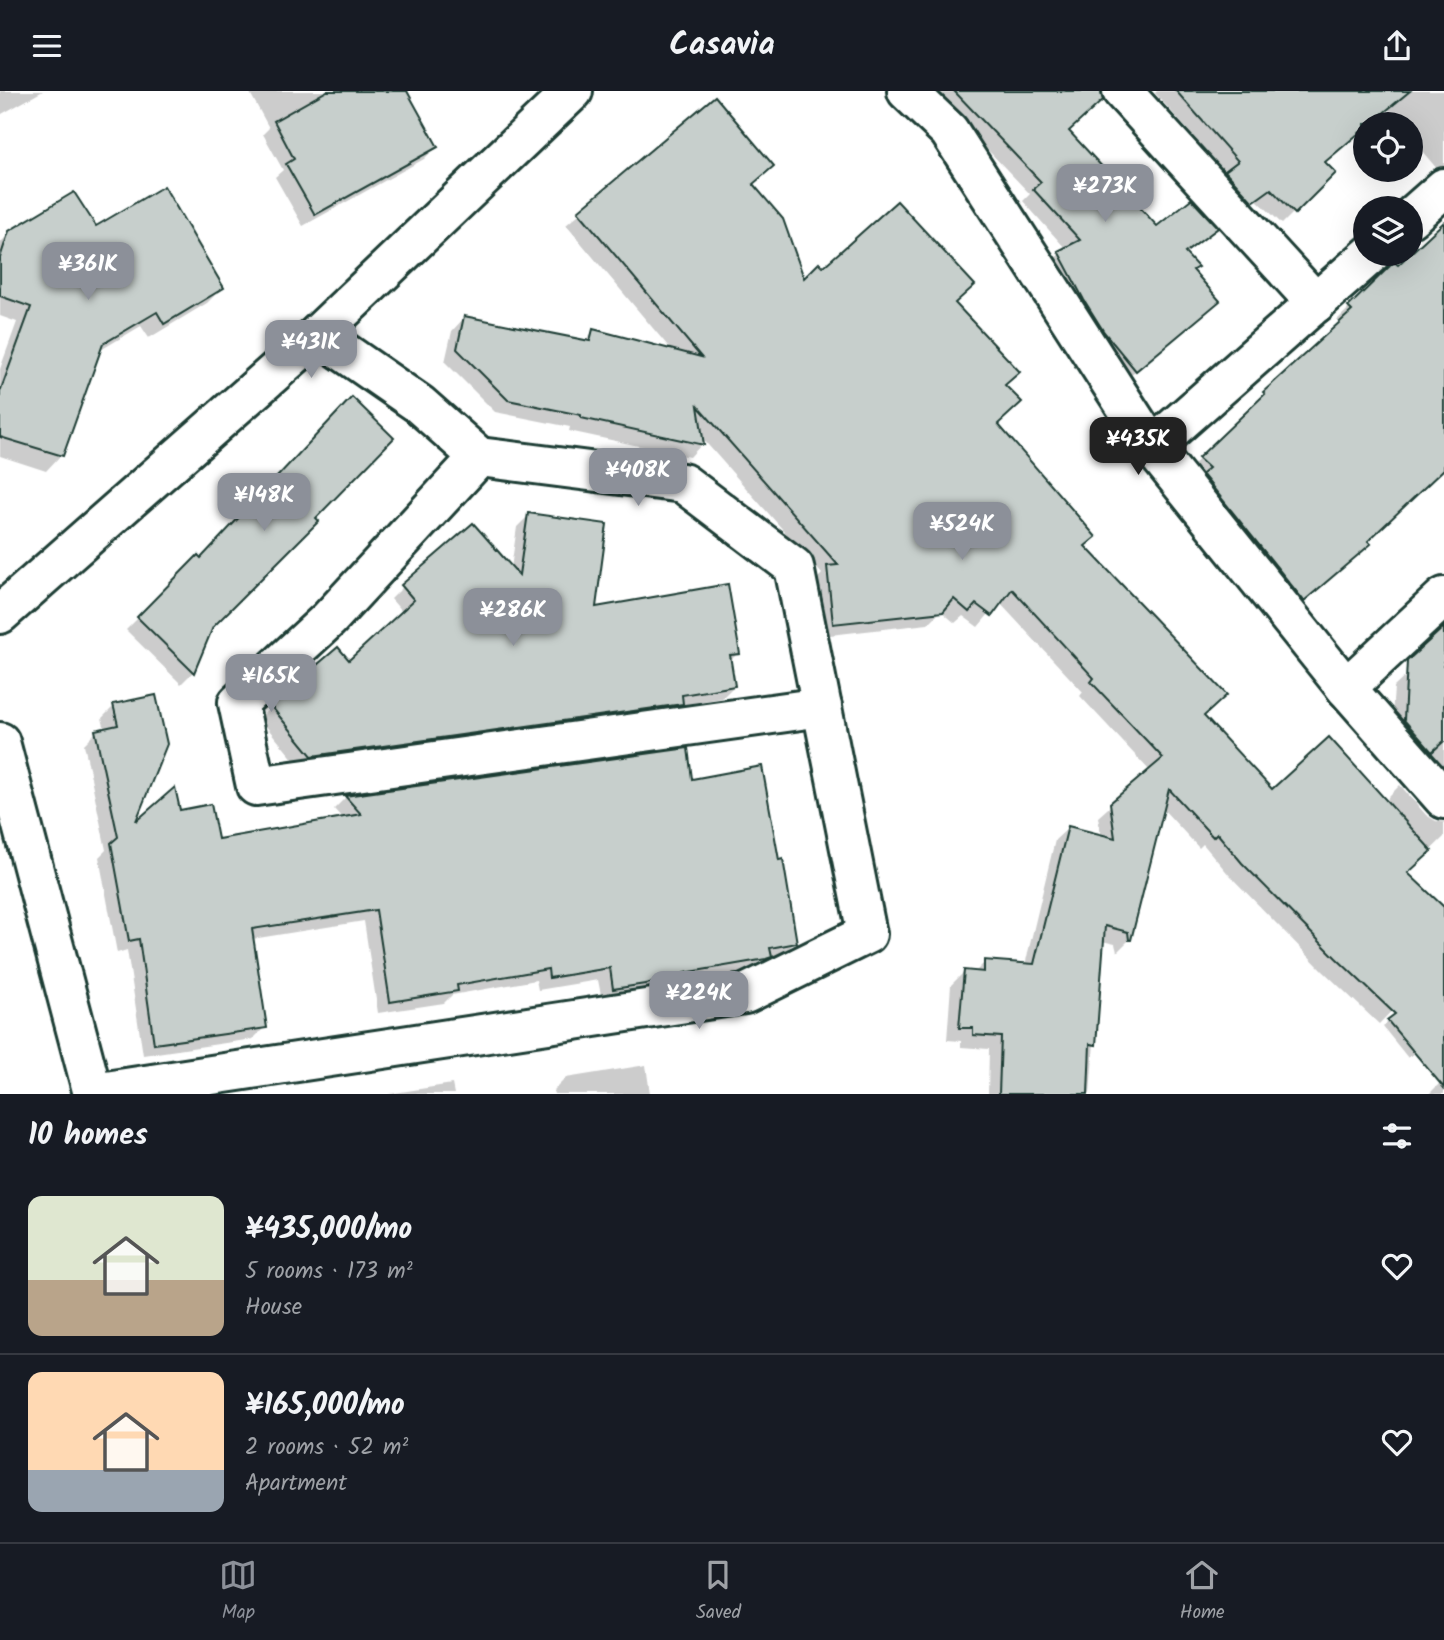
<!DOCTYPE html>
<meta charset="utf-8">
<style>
:root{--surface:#171b24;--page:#20242c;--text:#f1f3f6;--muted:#9ea1a6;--line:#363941;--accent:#8c9099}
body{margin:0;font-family:Kalam,sans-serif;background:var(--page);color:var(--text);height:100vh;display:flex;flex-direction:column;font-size:26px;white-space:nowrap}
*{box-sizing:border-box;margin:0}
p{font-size:23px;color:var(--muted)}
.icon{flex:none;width:38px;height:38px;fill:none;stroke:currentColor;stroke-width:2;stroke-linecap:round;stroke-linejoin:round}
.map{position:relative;height:1003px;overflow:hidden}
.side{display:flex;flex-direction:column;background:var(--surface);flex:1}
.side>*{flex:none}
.buttons{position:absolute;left:1353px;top:21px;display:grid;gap:14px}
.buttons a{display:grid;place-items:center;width:70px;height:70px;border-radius:50%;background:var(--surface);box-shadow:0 7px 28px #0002;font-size:35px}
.price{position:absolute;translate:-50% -60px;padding:0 16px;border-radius:14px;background:var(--accent);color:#fff;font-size:23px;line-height:46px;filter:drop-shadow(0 2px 4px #0008)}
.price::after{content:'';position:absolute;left:50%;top:42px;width:21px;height:16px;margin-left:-10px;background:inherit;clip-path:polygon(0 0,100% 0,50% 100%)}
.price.on{background:#222;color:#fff}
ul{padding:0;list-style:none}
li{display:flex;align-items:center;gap:21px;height:175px;padding:0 28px}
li+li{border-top:2px solid var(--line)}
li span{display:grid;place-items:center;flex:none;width:196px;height:140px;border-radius:14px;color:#555}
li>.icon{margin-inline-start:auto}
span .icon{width:84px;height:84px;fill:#fffc;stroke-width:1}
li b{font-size:30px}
h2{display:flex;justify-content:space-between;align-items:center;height:84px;padding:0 28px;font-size:30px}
header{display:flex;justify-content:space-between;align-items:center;height:91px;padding:0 28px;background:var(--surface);font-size:32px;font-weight:700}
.tab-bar{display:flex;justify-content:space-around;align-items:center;height:98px;border-top:2px solid var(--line);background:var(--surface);font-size:19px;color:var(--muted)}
.tab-bar a{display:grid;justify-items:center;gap:4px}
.tab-bar .on{color:var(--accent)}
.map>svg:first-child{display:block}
.shadow{fill:#0003}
.building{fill:#c7cfcc;stroke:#1f3d34;stroke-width:2}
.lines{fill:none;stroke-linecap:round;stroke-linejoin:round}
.street-casing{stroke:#1f3d34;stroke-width:44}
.secondary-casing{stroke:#1f3d34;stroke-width:44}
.street{stroke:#fff;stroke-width:38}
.secondary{stroke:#fff;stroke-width:38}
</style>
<header><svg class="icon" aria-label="menu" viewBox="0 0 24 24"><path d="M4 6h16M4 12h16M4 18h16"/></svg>Casavia<svg class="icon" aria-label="share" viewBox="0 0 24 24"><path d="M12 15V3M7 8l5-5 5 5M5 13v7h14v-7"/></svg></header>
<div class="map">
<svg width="1444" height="1003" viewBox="0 0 1444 1003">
<rect width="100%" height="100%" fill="#fff"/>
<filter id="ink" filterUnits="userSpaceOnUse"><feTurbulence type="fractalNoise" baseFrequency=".0143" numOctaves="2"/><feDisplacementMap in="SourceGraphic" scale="14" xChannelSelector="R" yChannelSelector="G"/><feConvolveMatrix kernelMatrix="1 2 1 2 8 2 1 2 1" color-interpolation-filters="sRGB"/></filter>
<g filter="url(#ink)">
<g class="shadow">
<polygon points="0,0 43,0 0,24"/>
<polygon points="249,0 405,0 436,56 424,68 303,135 275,86 283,79 263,43 269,37"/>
<polygon points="931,0 1077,0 1067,40 1157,137 1216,137 1184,164 1206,222 1123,290 1048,173 1066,158 1023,110 1030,103"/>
<polygon points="1157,0 1444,0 1444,86 1410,46 1410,33 1400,33 1388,18 1370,33 1365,33 1365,37 1323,72 1333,82 1282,133 1257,109 1240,122 1214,94 1226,82 1155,2"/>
<polygon points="715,8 752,94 804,190 823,179 953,212 1003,294 996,334 1202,626 1272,700 1387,713 1388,706 1400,694 1426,724 1436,730 1444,731 1444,746 1406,783 1444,818 1444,865 1379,933 1323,880 1230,785 1203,753 1199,757 1162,717 1130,848 1117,861 1115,853 1102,850 1090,1003 988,1003 989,958 961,956 961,950 947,949 951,894 964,881 974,882 985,871 1025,874 1055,749 1068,737 1101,745 1098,726 1150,680 1080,605 1083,601 999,511 978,536 963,525 955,532 941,520 928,533 821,545 815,490 822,483 701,346 702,353 690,366 569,340 570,336 495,321 445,271 452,240 464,227 583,251 594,240 673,261 566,134"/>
<polygon points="1444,134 1444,377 1366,450 1356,465 1291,521 1187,380 1254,316 1253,314 1265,302 1340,233 1337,229 1394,173 1398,177"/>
<polygon points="95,137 222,197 207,212 149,247 141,235 99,260 61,364 46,380 0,365 0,278 17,231 0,225 0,152 10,142"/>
<polygon points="529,424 594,518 738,562 729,571 734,595 722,607 680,614 669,625 300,676 259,627 337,558 349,571 403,522 391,508 403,496 511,477 517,436"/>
<polygon points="198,467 200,469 211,535 193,581 181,593 126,539"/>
<polygon points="1444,549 1444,702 1391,642 1394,596"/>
<polygon points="155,606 132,736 179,721 217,750 343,728 334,718 346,706 687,659 690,690 778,771 795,851 783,863 769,866 752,880 676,893 670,898 602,909 598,889 538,899 536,889 452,904 444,912 378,922 364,830 252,848 265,936 253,948 143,964 127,859 117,862 99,766 106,759 84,653 96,641 105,639 102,627 114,615"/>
<polygon points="1389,930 1444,933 1444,937 1408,967 1383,936"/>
<polygon points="646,974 650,1003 554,1003 553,1000 566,987"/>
<polygon points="1444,988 1444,1003 1429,1003"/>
<polygon points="452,993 454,1003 388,1003"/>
</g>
<g class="building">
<polygon points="327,0 407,0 438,56 315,124 286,73 294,68 274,30"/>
<polygon points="954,0 1101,0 1103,9 1069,40 1157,135 1191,108 1218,137 1185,162 1198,176 1193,179 1220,210 1136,280 1104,241 1084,209 1058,160 1080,149 1033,98 1041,91"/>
<polygon points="1176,0 1410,0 1370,33 1365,33 1365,37 1325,71 1336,82 1295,123 1271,98 1253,111 1225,80 1238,70"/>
<polygon points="715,5 774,75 753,93 783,128 804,187 819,172 823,176 897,110 975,194 955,212 1020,281 1005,294 1022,311 998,333 1096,446 1085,455 1227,604 1204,625 1272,698 1329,646 1432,760 1408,782 1444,816 1444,997 1387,929 1395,923 1336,867 1242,772 1217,742 1213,746 1169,698 1131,849 1129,849 1128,841 1105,835 1096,954 1090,953 1088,1003 999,1003 1001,946 973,944 973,937 959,937 964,879 984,881 984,869 1034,873 1068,735 1115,747 1110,712 1163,667 1091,591 1094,587 1012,498 992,525 976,513 969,521 954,508 943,521 833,533 827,475 838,474 698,315 704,354 581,327 581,324 508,309 457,258 464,225 590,250 593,238 701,266 578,120"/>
<polygon points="164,95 224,197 164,233 157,221 103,253 63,365 0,346 0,301 31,216 0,205 0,167 9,140 74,101 96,135"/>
<polygon points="1444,131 1444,378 1368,450 1371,453 1304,510 1202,383 1209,377 1198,367 1265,303 1263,301 1352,220 1348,216 1394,171 1398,174"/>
<polygon points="352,306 394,347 316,427 319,430 213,536 194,582 137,526 198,464 201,467"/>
<polygon points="528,422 607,433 596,516 728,493 740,563 730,564 735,595 682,604 683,613 312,665 270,614 338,556 349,569 414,509 401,494 473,432 519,484"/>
<polygon points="1444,536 1444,650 1432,661 1404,629 1407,570"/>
<polygon points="156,604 167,653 136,730 175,696 180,719 211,713 218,748 361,723 345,705 688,657 692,688 762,675 779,769 783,768 797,852 770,857 772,866 766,868 684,882 684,887 613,898 610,877 549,887 548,878 457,894 458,900 390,911 376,819 252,838 267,937 154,953 139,848 129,850 111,752 118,746 95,639 118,634 113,613"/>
</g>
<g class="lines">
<defs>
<g id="street">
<polyline points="907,0 949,40 1152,356 1346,597 1444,708"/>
<polyline points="1122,0 1316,212"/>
<polyline points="1410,127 1444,97"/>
<polyline points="318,243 419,313 479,366 329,528 238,612 256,695 822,616"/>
<polyline points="1152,356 1371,163"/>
<polyline points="0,523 318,243 573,0"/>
<polyline points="1346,597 1444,506"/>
<polyline points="93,1002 745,903 867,843 794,476 683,392 479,366"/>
</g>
<polyline id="secondary" points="0,651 93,1003"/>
</defs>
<use href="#street" class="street-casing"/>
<use href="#secondary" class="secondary-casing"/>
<use href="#street" class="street"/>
<use href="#secondary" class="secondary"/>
</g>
</g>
</svg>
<div class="buttons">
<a><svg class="icon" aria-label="locate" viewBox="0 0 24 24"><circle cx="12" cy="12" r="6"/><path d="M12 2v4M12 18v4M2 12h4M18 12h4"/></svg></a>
<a><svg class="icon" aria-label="layers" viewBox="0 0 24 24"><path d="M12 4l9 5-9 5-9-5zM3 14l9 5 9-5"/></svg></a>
</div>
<b class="price" style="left:1105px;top:133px">¥273K</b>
<b class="price" style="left:88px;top:211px">¥361K</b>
<b class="price" style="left:311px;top:289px">¥431K</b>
<b class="price on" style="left:1138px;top:386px">¥435K</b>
<b class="price" style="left:638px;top:417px">¥408K</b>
<b class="price" style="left:264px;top:442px">¥148K</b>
<b class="price" style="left:962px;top:471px">¥524K</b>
<b class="price" style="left:513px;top:557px">¥286K</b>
<b class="price" style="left:271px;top:623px">¥165K</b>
<b class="price" style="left:699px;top:940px">¥224K</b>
</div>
<section class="side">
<h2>10 homes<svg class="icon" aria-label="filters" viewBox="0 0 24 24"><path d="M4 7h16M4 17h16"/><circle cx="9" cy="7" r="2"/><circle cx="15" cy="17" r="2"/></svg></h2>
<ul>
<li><span style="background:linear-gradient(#dfe7d0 60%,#b9a48a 0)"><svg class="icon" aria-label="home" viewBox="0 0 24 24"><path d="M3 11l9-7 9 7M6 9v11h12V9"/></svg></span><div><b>¥435,000/mo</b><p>5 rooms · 173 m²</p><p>House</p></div><svg class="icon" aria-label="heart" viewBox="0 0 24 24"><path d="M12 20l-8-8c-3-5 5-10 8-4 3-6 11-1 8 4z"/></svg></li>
<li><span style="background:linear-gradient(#ffd9b3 70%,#9aa5b1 0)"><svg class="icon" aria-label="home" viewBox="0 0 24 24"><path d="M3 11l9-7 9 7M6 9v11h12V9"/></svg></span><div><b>¥165,000/mo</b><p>2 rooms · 52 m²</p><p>Apartment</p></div><svg class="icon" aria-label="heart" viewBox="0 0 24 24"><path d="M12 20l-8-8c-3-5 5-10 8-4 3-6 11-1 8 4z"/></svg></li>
</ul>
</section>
<nav class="tab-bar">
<a class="on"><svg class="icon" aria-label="map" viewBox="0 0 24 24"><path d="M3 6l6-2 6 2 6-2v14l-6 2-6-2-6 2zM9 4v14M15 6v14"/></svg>Map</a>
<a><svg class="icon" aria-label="saved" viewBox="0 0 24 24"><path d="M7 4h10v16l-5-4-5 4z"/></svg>Saved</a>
<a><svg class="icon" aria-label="home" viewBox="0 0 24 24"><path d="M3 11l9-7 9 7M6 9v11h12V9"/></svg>Home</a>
</nav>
